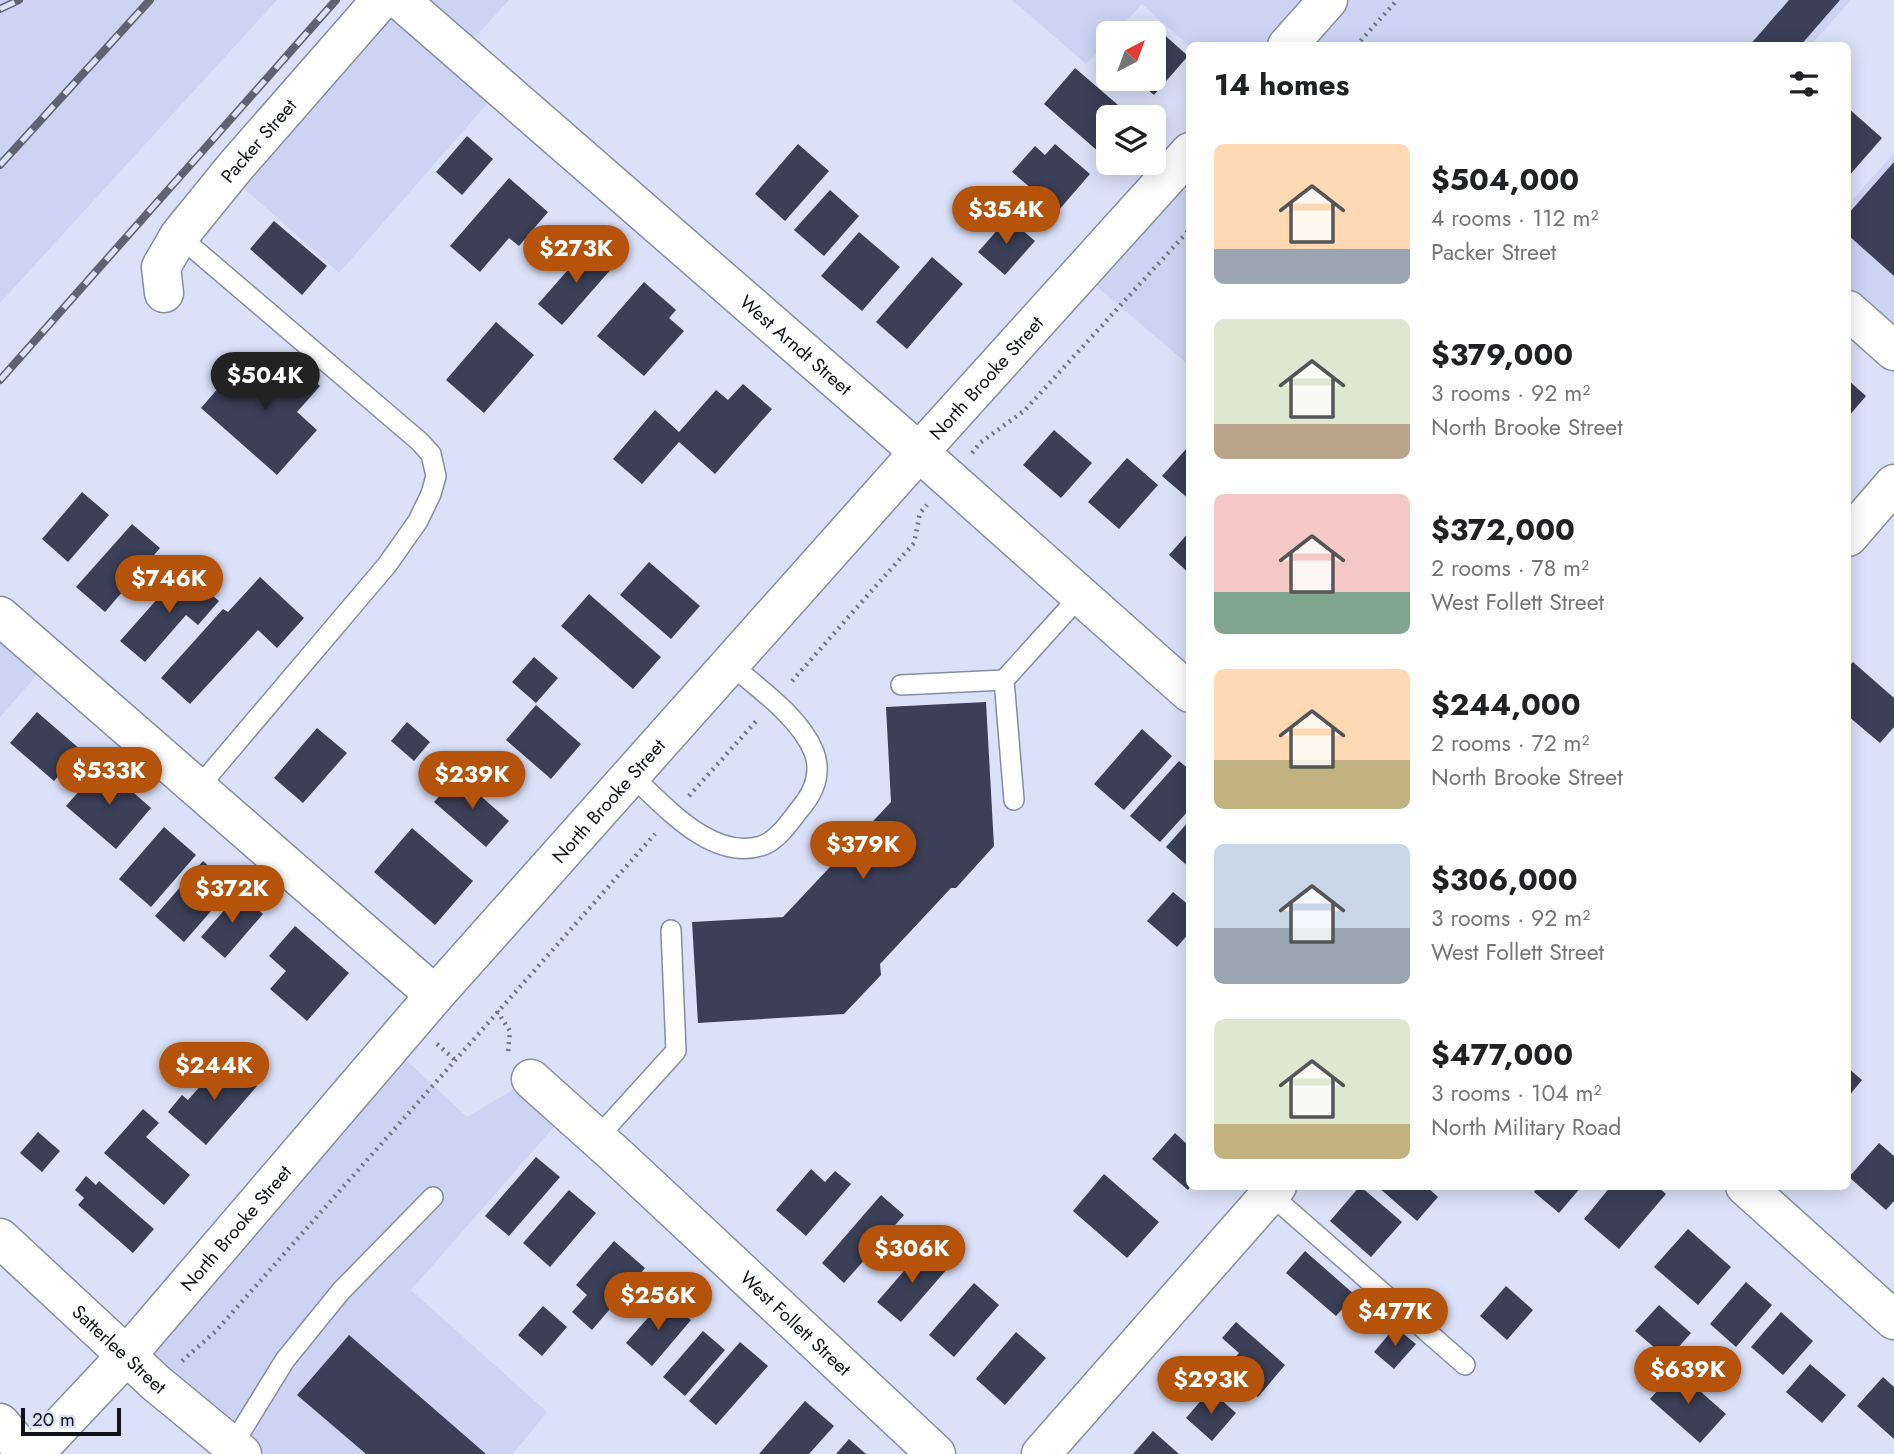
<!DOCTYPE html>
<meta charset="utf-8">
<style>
:root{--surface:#fff;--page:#f2f2f2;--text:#202124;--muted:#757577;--accent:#b45309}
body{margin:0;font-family:Jost,sans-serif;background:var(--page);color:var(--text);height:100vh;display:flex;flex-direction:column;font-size:26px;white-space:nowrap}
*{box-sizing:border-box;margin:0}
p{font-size:23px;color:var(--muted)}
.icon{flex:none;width:38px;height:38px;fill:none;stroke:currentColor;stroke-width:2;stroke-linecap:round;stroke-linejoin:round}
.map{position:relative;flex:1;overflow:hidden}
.side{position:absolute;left:1186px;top:42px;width:665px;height:1148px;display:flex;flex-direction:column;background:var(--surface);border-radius:10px;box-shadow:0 4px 18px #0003}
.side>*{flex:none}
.needle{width:46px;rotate:41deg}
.buttons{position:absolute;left:1096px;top:21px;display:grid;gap:14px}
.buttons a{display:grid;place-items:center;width:70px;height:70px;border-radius:10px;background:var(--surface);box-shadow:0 4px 18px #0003;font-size:35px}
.scale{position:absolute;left:21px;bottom:18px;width:100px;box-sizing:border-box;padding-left:7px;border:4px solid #10121a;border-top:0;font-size:19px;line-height:24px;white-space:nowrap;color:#10121a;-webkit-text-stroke:5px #dbe1f9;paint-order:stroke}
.price{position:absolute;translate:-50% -60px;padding:0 16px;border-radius:24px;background:var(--accent);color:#fff;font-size:23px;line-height:46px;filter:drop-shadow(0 2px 4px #0008)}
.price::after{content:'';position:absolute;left:50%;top:42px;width:21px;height:16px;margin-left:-10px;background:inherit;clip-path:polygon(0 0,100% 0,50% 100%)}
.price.current{background:#222;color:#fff}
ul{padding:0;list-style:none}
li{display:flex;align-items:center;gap:21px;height:175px;padding:0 28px}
li span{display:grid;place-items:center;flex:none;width:196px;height:140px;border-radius:10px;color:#555}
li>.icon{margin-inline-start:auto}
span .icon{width:84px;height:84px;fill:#fffc;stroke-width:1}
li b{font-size:30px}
h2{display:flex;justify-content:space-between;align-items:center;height:84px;padding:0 28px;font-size:30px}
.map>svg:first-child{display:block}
.built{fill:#cdd4f3}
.building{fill:#3b3f57}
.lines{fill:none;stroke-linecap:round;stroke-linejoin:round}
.service-casing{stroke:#878ca3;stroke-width:22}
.minor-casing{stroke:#878ca3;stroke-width:41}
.primary-casing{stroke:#878ca3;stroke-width:41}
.path{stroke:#707484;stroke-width:4.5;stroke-dasharray:2 5;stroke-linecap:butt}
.service{stroke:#fff;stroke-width:19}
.minor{stroke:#fff;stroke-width:38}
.primary{stroke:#fff;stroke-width:38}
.rail-casing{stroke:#5f6371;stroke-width:8}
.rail{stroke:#dbe1f9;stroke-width:5;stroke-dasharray:16;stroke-linecap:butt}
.labels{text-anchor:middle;stroke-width:7;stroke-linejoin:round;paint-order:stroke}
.street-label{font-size:19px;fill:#10121a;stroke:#dbe1f9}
</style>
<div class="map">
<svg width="1894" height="1454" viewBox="0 0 1894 1454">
<rect width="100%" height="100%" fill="#dbe1f9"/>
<g class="built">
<polygon points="0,0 277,0 0,303"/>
<polygon points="381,0 509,0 461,53 501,88 339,273 239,184"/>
<polygon points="1012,0 1851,0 1810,46 1190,47 1142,4 1115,33 1108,33 1108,41 1086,64"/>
<polygon points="1190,152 1190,366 1081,273"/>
<polygon points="1894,153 1894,374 1848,332 1848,205"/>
<polygon points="0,616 50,660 0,717"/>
<polygon points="391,1046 467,1117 531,1079 567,1112 411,1290 547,1412 513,1454 242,1454 127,1355"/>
</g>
<g class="building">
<polygon points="1789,0 1840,0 1800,46 1749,46"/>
<polygon points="1150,22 1188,56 1154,95 1135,79 1153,79 1153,33 1140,33"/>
<polygon points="1075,68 1132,117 1108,117 1108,160 1044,104"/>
<polygon points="1848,108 1882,138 1848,177"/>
<polygon points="467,136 493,159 462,195 436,172"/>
<polygon points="798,144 829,171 785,221 755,194"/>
<polygon points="1055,144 1090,174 1058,211 1012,172 1035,146 1045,155"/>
<polygon points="1894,162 1894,276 1848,235 1848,214"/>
<polygon points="509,178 548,212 519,246 509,238 480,272 450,246"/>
<polygon points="830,190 859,216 824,256 794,230"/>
<polygon points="1008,218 1035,241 1005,275 978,252"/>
<polygon points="274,221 327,266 302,295 250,249"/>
<polygon points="859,232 900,267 862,311 821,276"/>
<polygon points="589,246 613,267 562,325 538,304"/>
<polygon points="932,257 963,284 907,349 876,322"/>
<polygon points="644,282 676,310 669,318 684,331 644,376 597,336"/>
<polygon points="496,322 534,355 484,413 446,380"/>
<polygon points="288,358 320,386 297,412 317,430 277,475 201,408 240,363 265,385"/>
<polygon points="1848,380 1866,396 1848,417"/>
<polygon points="743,384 772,409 715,474 679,442 642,484 613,459 655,410 679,432 716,390 728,400"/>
<polygon points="1054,430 1092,463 1061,498 1023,465"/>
<polygon points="1187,448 1190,450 1190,500 1162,476"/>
<polygon points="1127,458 1158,485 1119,529 1088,502"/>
<polygon points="82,492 109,515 68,562 42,539"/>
<polygon points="132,524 160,548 105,612 76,587"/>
<polygon points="1190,531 1190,574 1169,555"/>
<polygon points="649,562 700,606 671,639 620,595"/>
<polygon points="183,570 219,601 198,625 186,615 145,662 120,641"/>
<polygon points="260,577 304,618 277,648 258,630 190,704 161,678 223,609 228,612"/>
<polygon points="589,594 661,657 633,689 561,626"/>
<polygon points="534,657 558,678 536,703 512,682"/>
<polygon points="1853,662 1894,698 1894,727 1880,743 1848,716 1848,667"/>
<polygon points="986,702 994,846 956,888 951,888 880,964 881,975 844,1014 698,1023 692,922 783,917 891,802 886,707"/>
<polygon points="536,705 581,744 551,779 506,740"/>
<polygon points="37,712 81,750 54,781 10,743"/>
<polygon points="407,722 430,742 414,761 391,741"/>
<polygon points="317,728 347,753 303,803 274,778"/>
<polygon points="1142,729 1172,756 1124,810 1094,784"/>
<polygon points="1179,761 1190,770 1190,809 1160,842 1130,816"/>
<polygon points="102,765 151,808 116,849 66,806"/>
<polygon points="458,776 509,821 486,847 434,802"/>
<polygon points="1190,820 1190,868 1166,847"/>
<polygon points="164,827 196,855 151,907 119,879"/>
<polygon points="412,828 473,881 435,925 374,872"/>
<polygon points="203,861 232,887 184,942 155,916"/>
<polygon points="1173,892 1190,906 1190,932 1177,947 1147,921"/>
<polygon points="239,893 263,914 225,958 201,937"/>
<polygon points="295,926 349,973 307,1021 270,989 286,971 269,956"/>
<polygon points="225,1058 257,1086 206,1145 168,1112 182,1095 188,1100"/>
<polygon points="1848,1068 1862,1080 1848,1097"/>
<polygon points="143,1109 159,1123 146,1137 190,1175 164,1205 104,1153"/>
<polygon points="38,1132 60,1151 42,1172 20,1153"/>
<polygon points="1175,1133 1190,1147 1190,1187 1188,1190 1152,1159"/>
<polygon points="1879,1143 1894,1156 1894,1201 1886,1210 1849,1177"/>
<polygon points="536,1157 560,1177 509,1236 485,1216"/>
<polygon points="811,1169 825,1182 835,1171 851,1184 806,1236 776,1210"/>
<polygon points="1104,1174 1159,1222 1127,1258 1073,1211"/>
<polygon points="86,1176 96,1185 99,1181 154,1229 133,1253 78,1205 84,1198 75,1190"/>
<polygon points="1360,1186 1402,1222 1371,1257 1330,1221"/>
<polygon points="1377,1186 1426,1186 1438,1197 1417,1221"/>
<polygon points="1538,1186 1582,1186 1559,1213 1534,1192"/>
<polygon points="1611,1186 1657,1186 1666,1194 1619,1249 1584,1219"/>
<polygon points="569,1190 596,1213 550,1267 523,1243"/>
<polygon points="881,1195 904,1215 844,1283 822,1263"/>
<polygon points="1688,1229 1731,1267 1698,1305 1654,1267"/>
<polygon points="614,1241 645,1268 592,1330 572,1312 587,1295 576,1285"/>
<polygon points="924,1248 948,1268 901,1322 877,1302"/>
<polygon points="1305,1251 1355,1295 1336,1316 1286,1273"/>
<polygon points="1746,1282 1772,1305 1736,1347 1710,1324"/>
<polygon points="974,1283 999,1305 954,1357 929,1335"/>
<polygon points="1506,1286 1533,1310 1507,1340 1480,1316"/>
<polygon points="665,1298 691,1320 652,1366 626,1343"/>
<polygon points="1659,1305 1691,1333 1668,1359 1635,1331"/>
<polygon points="543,1306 567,1327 542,1356 518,1335"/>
<polygon points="1781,1312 1813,1341 1783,1375 1751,1347"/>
<polygon points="1236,1322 1285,1365 1258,1397 1225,1369 1239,1353 1222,1338"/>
<polygon points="1395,1327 1416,1344 1394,1369 1374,1352"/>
<polygon points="703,1331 725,1350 685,1396 663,1377"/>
<polygon points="1016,1332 1046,1358 1005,1405 976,1379"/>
<polygon points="349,1335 486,1454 366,1454 297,1395"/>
<polygon points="740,1342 768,1366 716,1425 689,1401"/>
<polygon points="1810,1364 1846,1395 1822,1423 1786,1392"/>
<polygon points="1676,1370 1726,1414 1700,1443 1650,1399"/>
<polygon points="1883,1377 1894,1387 1894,1439 1857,1406"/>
<polygon points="1210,1390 1236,1413 1212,1441 1186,1418"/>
<polygon points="805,1401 834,1426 809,1454 759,1454"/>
<polygon points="1153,1431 1179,1454 1133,1454"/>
<polygon points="849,1439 866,1454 836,1454"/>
</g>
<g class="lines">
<defs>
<g id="service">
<polyline points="179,236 419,441 431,454 436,476 431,494 418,521 387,565 198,788"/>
<polyline points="901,685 1004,680"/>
<path d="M631 775C664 805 711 861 761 846 777 841 789 823 799 810 814 793 822 774 814 752 800 717 758 688 730 664"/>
<polyline points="1014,800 1004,680 1080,596"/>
<polyline points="597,1138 676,1051 671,930"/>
<polyline points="1270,1194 1465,1365"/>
<polyline points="232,1446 285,1360 341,1291 433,1197"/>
</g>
<g id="minor">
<path id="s1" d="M400 0 919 452 1190 693"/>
<polyline points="1287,46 1328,0"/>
<path id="s2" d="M164 293 161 267 179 236 235 167 381 0"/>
<polyline points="1848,310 1894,351"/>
<polyline points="1848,537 1894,484"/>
<polyline points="0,616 435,995"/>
<path id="s3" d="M531 1079 618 1157 936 1454"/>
<polyline points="1745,1186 1894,1320"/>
<path id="s4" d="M0 1238 156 1383 242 1454"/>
<path id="s5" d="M34 1454 127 1355 435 995 919 452 1190 152"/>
<polyline points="1041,1454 1277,1186"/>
</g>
<polyline id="primary" points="0,1423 26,1454"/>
</defs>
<use href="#service" class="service-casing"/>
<use href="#minor" class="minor-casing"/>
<use href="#primary" class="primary-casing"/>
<g class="path">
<polyline points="1356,46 1397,0"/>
<polyline points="972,453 980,443 1025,410 1190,229"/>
<polyline points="792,681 914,543 920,513 927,505"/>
<polyline points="689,796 758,719"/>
<polyline points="497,1011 510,1031 508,1052"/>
<polyline points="437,1044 454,1059"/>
<polyline points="182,1361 216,1331 655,834"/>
</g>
<use href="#service" class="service"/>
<use href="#minor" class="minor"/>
<use href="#primary" class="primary"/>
<defs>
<g id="rail">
<polyline points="0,9 19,0"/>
<polyline points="0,165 150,0"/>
<polyline points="0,380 336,0"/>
</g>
</defs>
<use href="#rail" class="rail-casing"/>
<use href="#rail" class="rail"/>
</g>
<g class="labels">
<g class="street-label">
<text dy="7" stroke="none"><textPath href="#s2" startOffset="186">Packer Street</textPath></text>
<text dy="7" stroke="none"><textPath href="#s1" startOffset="525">West Arndt Street</textPath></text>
<text dy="7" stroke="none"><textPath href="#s5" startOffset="1437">North Brooke Street</textPath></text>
<text dy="7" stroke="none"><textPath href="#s5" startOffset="870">North Brooke Street</textPath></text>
<text dy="7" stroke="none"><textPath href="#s5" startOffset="303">North Brooke Street</textPath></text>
<text dy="7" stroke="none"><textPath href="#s3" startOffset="360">West Follett Street</textPath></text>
<text dy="7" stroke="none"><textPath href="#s4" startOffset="163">Satterlee Street</textPath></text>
</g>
</g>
</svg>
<div class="buttons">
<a><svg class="needle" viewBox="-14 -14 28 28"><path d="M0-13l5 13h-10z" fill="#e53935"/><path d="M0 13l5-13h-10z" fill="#757577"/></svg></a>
<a><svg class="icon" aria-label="layers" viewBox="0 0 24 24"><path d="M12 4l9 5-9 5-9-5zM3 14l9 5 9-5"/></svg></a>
</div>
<div class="scale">20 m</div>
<b class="price" style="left:1006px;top:246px">$354K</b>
<b class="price" style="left:576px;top:285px">$273K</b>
<b class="price current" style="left:265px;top:412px">$504K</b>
<b class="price" style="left:169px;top:615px">$746K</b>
<b class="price" style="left:109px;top:807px">$533K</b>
<b class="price" style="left:472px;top:811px">$239K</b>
<b class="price" style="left:863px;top:881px">$379K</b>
<b class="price" style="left:232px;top:925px">$372K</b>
<b class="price" style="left:214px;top:1102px">$244K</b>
<b class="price" style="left:912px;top:1285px">$306K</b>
<b class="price" style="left:658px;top:1332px">$256K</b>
<b class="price" style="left:1395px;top:1348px">$477K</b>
<b class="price" style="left:1688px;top:1406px">$639K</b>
<b class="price" style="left:1211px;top:1416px">$293K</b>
<section class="side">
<h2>14 homes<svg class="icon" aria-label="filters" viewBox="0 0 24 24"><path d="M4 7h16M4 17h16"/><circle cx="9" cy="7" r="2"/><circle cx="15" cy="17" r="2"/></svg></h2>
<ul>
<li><span style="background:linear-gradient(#ffd9b3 75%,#9aa5b1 0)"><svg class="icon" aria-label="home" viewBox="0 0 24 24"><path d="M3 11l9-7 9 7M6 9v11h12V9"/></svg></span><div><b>$504,000</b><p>4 rooms · 112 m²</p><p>Packer Street</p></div></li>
<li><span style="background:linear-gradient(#dfe7d0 75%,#b9a48a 0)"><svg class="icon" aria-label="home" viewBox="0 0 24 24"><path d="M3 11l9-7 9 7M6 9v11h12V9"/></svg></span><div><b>$379,000</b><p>3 rooms · 92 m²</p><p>North Brooke Street</p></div></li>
<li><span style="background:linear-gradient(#f6c9c9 70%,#7fa58c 0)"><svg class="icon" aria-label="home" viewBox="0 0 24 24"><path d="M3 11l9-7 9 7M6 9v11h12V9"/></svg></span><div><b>$372,000</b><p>2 rooms · 78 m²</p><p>West Follett Street</p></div></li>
<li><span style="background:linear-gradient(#ffd9b3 65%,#c2b280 0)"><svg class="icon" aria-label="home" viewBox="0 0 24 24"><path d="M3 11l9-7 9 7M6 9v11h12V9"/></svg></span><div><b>$244,000</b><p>2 rooms · 72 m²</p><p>North Brooke Street</p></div></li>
<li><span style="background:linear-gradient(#c9d6e8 60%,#9aa5b1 0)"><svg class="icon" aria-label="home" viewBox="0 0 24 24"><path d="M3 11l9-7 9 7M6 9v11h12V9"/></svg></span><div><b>$306,000</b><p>3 rooms · 92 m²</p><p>West Follett Street</p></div></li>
<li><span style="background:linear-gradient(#dfe7d0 75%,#c2b280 0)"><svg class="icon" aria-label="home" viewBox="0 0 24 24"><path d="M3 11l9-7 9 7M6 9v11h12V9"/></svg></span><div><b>$477,000</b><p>3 rooms · 104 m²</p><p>North Military Road</p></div></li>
</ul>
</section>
</div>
